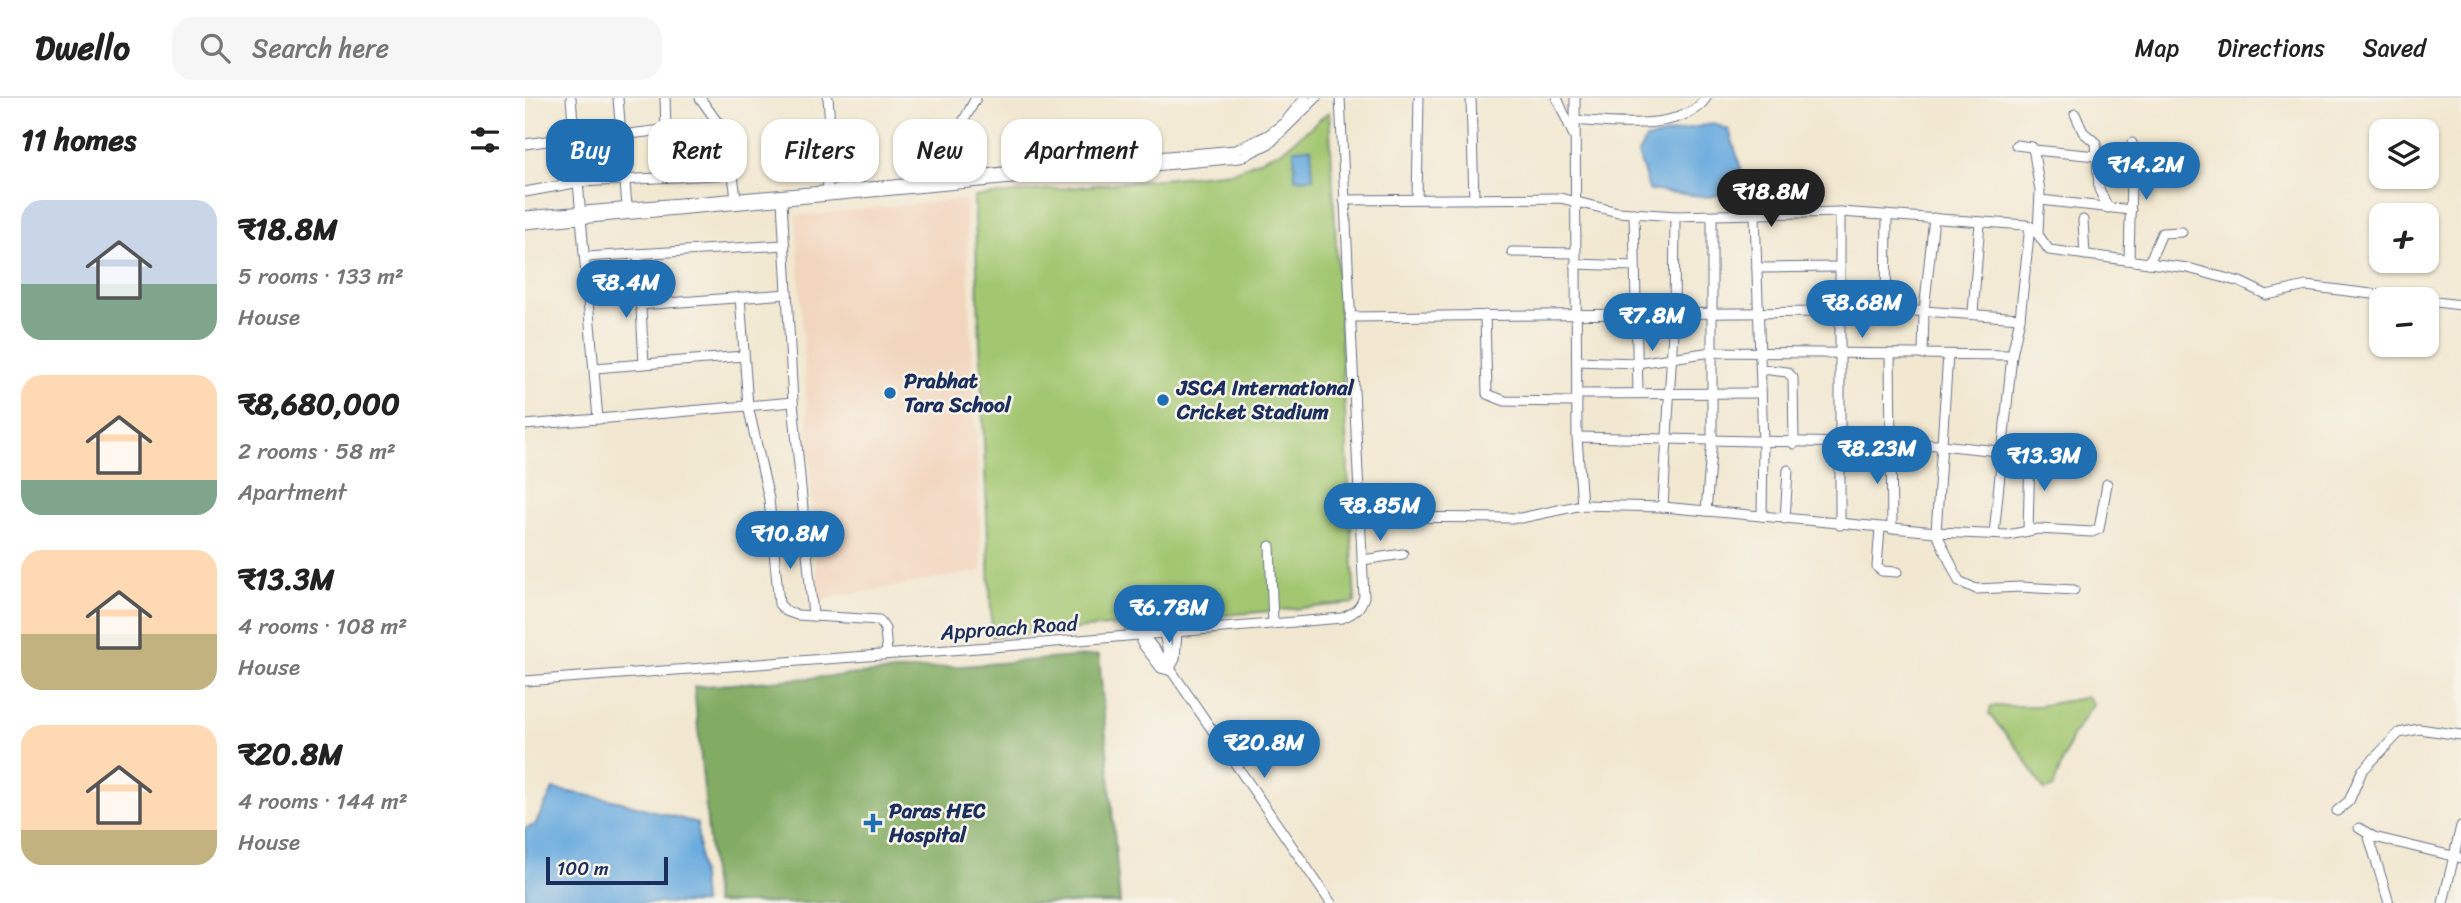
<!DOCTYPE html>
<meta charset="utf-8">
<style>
:root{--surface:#fff;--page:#f6f6f6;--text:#222;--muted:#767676;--line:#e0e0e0;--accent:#1f6fb2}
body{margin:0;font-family:Sriracha,sans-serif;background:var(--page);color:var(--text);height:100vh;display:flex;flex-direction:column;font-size:26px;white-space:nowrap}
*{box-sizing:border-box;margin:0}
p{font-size:23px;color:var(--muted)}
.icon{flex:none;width:38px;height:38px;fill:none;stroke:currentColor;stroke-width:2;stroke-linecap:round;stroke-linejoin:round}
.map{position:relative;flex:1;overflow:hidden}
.details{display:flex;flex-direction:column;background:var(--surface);width:525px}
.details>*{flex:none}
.hud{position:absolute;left:21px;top:21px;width:665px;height:63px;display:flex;gap:14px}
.controls{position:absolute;left:1844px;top:21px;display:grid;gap:14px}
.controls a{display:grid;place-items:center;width:70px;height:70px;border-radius:14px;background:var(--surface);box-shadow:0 2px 5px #0004;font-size:35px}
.scale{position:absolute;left:21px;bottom:18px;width:122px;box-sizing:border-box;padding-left:7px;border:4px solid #1b2f5e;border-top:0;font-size:19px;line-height:24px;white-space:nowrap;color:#1b2f5e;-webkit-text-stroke:5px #f7f3e8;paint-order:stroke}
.price{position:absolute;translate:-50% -60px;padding:0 16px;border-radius:24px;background:var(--accent);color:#fff;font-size:23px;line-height:46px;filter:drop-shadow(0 2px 4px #0008)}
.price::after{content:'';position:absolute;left:50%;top:42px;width:21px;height:16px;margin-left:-10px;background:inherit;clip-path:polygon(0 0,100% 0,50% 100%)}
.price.on{background:#222;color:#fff}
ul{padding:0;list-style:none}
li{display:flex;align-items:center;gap:21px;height:175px;padding:0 21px}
li span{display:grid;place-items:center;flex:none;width:196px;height:140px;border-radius:21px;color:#555}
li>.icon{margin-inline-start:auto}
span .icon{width:84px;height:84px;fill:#fffc;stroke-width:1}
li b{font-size:30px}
h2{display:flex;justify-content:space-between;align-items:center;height:84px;padding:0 21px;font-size:30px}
.pill{padding:0 24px;border-radius:21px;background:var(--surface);box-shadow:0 2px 5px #0004;font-size:24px;line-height:63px}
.pill.on{background:var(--accent);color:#fff}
header{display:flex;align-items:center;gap:42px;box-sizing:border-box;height:98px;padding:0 35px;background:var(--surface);border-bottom:2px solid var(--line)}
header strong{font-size:33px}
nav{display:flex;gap:38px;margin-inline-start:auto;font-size:24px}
.search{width:490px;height:63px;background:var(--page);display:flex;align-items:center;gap:18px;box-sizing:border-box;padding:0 24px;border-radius:21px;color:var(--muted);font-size:26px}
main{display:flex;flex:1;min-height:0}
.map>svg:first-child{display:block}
.built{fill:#f2d5bd}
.green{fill:#a3c771;stroke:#5f7b68;stroke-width:2}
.forest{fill:#82ac63;stroke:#4e6e60;stroke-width:2}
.water{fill:#6bacdf;stroke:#436e9e;stroke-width:2}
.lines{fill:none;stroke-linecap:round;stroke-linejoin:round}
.street-casing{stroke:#667086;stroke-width:11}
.street{stroke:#fff;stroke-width:9}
.poi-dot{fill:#1f6fb2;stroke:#f7f3e8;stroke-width:2.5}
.labels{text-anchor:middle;stroke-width:5;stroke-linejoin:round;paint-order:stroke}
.poi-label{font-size:21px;font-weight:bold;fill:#1b2f5e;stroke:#f7f3e8;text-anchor:start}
.street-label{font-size:21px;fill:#1b2f5e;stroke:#f7f3e8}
</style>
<header>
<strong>Dwello</strong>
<div class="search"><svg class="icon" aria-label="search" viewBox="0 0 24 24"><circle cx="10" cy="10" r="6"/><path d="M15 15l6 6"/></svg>Search here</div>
<nav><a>Map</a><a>Directions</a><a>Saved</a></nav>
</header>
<main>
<section class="details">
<h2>11 homes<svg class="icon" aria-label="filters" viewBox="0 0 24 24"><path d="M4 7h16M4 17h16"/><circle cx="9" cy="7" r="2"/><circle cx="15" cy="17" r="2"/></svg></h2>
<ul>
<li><span style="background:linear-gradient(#c9d6e8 60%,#7fa58c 0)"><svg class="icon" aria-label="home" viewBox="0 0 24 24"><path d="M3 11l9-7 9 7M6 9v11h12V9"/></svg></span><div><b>₹18.8M</b><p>5 rooms · 133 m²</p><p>House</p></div></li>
<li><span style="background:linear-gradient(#ffd9b3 75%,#7fa58c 0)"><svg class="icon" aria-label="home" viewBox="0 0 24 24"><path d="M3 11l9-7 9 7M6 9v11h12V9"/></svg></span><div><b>₹8,680,000</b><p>2 rooms · 58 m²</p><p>Apartment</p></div></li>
<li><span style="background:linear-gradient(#ffd9b3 60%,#c2b280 0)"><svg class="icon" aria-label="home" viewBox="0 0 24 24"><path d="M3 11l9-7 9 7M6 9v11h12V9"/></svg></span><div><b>₹13.3M</b><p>4 rooms · 108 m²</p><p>House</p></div></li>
<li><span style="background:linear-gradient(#ffd9b3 75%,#c2b280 0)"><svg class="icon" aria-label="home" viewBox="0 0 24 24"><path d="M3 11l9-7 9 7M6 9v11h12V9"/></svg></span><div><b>₹20.8M</b><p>4 rooms · 144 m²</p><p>House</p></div></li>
</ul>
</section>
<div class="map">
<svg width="1936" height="805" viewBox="0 0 1936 805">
<rect width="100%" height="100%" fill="#f7f3e8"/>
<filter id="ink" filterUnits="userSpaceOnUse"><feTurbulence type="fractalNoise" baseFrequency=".0143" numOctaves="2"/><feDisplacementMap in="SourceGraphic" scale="14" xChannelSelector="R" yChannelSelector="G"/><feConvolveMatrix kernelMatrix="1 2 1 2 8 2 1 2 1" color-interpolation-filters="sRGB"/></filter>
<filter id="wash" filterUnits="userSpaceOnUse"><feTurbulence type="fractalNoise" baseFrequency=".00686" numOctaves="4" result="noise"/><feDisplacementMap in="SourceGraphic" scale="28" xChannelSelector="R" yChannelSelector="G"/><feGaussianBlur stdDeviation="1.57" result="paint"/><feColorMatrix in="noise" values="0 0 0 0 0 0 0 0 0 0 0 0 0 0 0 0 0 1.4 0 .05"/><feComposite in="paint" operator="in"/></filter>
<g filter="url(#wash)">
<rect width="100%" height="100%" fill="#f2e8d1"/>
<polygon class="built" points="440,101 457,473 293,502 271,118"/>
<g class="green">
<polygon points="804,14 830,505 467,539 449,99 708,74 758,52"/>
<polygon points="1563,599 1568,606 1547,638 1528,690 1519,692 1495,653 1464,616 1466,608 1513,608"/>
</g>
<polygon class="forest" points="574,557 595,805 190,805 169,589"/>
<g class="water">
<polygon points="1188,25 1204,32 1222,90 1184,99 1124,92 1113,55 1121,41"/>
<polygon points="786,50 788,80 770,81 769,51"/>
<polygon points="28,691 93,703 172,725 178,805 0,805 0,730 10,727"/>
</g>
</g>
<g filter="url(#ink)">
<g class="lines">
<defs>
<g id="street">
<polyline points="46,0 73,321 268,304 257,102"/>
<polyline points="93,0 102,109"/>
<polyline points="140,0 141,32"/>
<polyline points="175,0 203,39 211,100"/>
<polyline points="946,0 949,101"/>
<polyline points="1032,0 1048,36"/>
<polyline points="1050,0 1052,339 1057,407"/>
<polyline points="1550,16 1558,34 1571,45 1574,91 1583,110"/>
<path d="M1050 22C1086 25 1158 34 1181 0"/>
<polyline points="96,37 195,25"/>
<polyline points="0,46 50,39"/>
<polyline points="1491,47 1507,49 1509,55 1515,93 1513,135"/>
<polyline points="1509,52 1572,58"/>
<polyline points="429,80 427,44 451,0"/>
<polyline points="302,92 307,53 303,0"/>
<polyline points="0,94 55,84 209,76"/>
<polyline points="892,101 894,0"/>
<polyline points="819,102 1035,100 1093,114 1150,118 1315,114 1501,127 1509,131 1524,152 1663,170 1715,184 1742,197 1781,188 1888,201"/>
<polyline points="1515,102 1606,112"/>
<polyline points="1315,114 1315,427"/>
<polyline points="1109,115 1113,295"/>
<polyline points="1230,117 1238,345 1237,418"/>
<polyline points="0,118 369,87 519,69 711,52 743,37 760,24 780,0"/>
<polyline points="1558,122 1560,157"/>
<polyline points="0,126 715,60 745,45 791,0"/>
<polyline points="987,154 1050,155"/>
<polyline points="61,159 260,147"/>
<polyline points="1604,162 1607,45"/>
<polyline points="1624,165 1637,135 1657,134"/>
<polyline points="1050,166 1109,168"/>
<polyline points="1232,170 1315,169"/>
<polyline points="215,199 223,308 244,401 254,506 261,513 272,517 354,522 360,531 362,556"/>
<polyline points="1902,203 1936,207"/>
<polyline points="115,207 262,196"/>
<polyline points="1361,213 1362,117"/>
<polyline points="1448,215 1455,124"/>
<polyline points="960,217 962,296 980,303 1052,304"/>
<polyline points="825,219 1399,213 1495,220"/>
<polyline points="1365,257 1367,431"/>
<polyline points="1398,257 1399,213 1409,120"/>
<polyline points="1423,257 1411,434 1434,483 1451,491 1496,489 1549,492"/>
<polyline points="1052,263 1112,265 1187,254 1487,257"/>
<polyline points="119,266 219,258"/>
<polyline points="70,270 119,266 113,156"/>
<polyline points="1236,271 1262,274 1268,280 1269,346"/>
<polyline points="1052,296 1236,295"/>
<polyline points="268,304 288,518"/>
<polyline points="0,327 73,321"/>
<polyline points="1052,339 1416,347 1549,361"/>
<polyline points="1138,409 1149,216 1150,118"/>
<polyline points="1181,413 1187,341 1187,119"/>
<polyline points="835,419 996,420 1057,407 1138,409 1411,434 1483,437 1513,431 1567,434 1574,431 1582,386"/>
<polyline points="1260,421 1263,372"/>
<polyline points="1355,430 1352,469 1357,473 1372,474"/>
<polyline points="1503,433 1505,356"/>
<polyline points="1469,436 1487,257 1495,220 1505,128"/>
<polyline points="745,448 748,526"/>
<polyline points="837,462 878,456"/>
<polyline points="639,535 646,570"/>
<polyline points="618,537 648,575 806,805"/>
<polyline points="616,544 636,570 646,573"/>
<polyline points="646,568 650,561 652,534"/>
<path d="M0 583 506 546 817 520C829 515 835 511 839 499L815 0"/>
<polyline points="1812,713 1824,703 1837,673 1874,635 1894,631 1936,637"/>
<polyline points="1834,730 1849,739 1936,760"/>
<polyline points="1843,736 1864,805"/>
<polyline points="1918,805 1936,728"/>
</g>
</defs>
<use href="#street" class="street-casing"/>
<use href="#street" class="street"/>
</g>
</g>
<g class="poi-dot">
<circle cx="365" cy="295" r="7"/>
<circle cx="638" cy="302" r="7"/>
<path d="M344.5 714.5h7v7h7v7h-7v7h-7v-7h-7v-7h7z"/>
</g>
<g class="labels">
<g class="poi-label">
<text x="379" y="290">Prabhat<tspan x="379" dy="24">Tara School</tspan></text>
<text x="652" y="297">JSCA International<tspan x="652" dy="24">Cricket Stadium</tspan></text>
<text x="364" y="720">Paras HEC<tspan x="364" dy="24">Hospital</tspan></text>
</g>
<g class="street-label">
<text transform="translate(484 530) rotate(-4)" y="7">Approach Road</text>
</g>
</g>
</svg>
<div class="controls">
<a><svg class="icon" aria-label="layers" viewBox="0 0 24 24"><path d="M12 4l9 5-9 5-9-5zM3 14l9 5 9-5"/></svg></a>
<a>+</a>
<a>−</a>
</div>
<div class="scale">100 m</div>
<b class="price" style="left:1621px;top:104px">₹14.2M</b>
<b class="price on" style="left:1246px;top:131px">₹18.8M</b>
<b class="price" style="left:101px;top:222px">₹8.4M</b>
<b class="price" style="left:1337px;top:242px">₹8.68M</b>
<b class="price" style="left:1127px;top:255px">₹7.8M</b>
<b class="price" style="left:1352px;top:388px">₹8.23M</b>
<b class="price" style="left:1519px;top:395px">₹13.3M</b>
<b class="price" style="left:855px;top:445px">₹8.85M</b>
<b class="price" style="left:265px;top:473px">₹10.8M</b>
<b class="price" style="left:644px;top:547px">₹6.78M</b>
<b class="price" style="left:739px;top:682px">₹20.8M</b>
<div class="hud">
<a class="pill on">Buy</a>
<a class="pill">Rent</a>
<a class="pill">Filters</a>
<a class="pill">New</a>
<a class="pill">Apartment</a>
</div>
</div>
</main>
